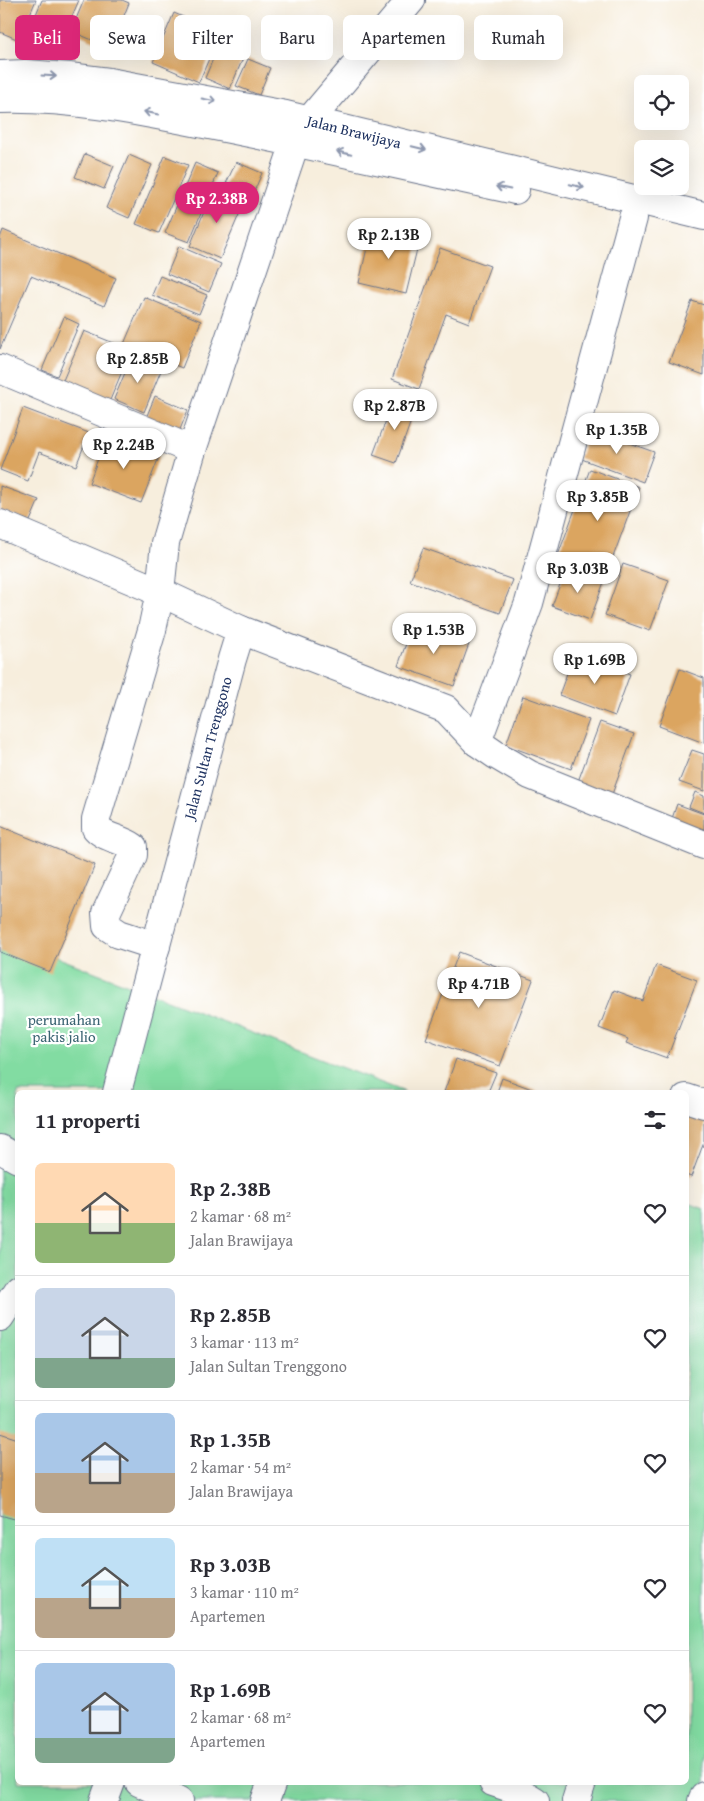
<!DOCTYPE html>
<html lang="id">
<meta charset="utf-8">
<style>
:root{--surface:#fff;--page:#f2f2f3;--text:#2b2b33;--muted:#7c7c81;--line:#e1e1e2;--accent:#db2777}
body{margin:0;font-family:"Gentium Book Plus",serif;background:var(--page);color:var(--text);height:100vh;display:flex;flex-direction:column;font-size:19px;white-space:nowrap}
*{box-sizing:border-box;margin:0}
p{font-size:16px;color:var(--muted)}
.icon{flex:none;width:28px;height:28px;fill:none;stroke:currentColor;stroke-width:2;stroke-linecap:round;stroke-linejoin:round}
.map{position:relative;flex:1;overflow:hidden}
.side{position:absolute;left:15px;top:1090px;width:674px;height:695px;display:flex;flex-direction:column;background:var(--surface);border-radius:8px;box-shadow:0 5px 20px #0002}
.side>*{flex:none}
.hud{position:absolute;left:15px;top:15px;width:675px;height:45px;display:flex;gap:10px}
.buttons{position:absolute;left:634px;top:75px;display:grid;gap:10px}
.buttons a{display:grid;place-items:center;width:55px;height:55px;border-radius:8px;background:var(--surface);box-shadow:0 5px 20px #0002;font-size:25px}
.price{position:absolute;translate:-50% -42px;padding:0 11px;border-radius:18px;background:#fff;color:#222;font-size:16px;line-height:32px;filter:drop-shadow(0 1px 2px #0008)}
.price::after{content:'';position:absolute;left:50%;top:30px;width:15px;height:11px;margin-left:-8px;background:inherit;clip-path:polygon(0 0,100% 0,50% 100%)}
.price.on{background:var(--accent);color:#fff}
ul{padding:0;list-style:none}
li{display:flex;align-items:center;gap:15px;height:125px;padding:0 20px}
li+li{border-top:1px solid var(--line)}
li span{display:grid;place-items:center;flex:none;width:140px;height:100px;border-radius:8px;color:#555}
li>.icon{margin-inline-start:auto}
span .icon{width:60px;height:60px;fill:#fffc;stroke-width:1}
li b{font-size:21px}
h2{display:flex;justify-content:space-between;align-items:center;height:60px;padding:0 20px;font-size:21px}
.chip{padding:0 18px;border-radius:8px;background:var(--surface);box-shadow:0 5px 20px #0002;font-size:18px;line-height:45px}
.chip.on{background:var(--accent);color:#fff}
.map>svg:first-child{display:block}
.green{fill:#82dca2;stroke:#4e8680}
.building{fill:#dba560}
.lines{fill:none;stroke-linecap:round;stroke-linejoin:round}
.minor-casing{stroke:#68728a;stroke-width:30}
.highway-casing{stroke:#68728a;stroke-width:30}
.minor{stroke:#fff;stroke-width:28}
.highway{stroke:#fff;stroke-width:28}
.oneway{stroke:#8d97ae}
.labels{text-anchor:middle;stroke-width:4.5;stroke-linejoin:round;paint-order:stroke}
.street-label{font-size:15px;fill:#1b2f5e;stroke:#fff}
.park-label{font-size:15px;fill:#3a6372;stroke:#fff}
</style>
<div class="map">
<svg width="704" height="1801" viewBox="0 0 704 1801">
<rect width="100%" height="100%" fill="#fff"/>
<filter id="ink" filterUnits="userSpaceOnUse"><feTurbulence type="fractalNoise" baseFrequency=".02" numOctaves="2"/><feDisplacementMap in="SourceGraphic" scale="10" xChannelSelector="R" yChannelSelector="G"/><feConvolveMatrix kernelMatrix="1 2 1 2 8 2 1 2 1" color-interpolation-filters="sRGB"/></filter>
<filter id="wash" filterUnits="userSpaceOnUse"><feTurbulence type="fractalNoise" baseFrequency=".0096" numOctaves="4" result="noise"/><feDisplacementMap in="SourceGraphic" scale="20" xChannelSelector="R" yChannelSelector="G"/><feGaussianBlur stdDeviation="1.12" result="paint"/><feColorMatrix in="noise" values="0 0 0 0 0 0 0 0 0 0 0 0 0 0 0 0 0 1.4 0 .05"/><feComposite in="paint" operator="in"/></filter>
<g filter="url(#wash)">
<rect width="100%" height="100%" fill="#f7eedd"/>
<polygon class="green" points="0,937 56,957 405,1092 18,1092 18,1782 686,1782 686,1202 704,1209 704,1801 0,1801"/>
<g id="blocks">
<g class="building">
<polygon points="0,0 36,0 19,40 0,32"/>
<polygon points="42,0 79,0 60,44 29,31"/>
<polygon points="84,0 122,0 129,3 111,48 71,31"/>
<polygon points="174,13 220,33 199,82 153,62"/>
<polygon points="221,40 246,51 230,89 205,78"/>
<polygon points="248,59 270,68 259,95 236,86"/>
<polygon points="85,154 114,166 104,189 75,177"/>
<polygon points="129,155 152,165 129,218 106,208"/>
<polygon points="165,156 188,165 159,233 136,224"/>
<polygon points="236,162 262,173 250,201 223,190"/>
<polygon points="195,163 218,173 189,242 165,233"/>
<polygon points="213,190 244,203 220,259 190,246"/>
<polygon points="372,226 420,237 406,294 359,283"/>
<polygon points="3,230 116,278 104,306 31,276 0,349 0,238"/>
<polygon points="179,246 221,264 209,292 167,274"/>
<polygon points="440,248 490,266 469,323 446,314 419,389 392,379"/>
<polygon points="160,276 207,295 199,314 152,295"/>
<polygon points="144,297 201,321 182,368 124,344"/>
<polygon points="692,301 704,305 704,375 669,362"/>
<polygon points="64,317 79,324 57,376 42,370"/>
<polygon points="84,331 131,350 108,405 61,385"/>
<polygon points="132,356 162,368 144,412 114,399"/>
<polygon points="155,396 188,410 179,432 146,418"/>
<polygon points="394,399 416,407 396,463 373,455"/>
<polygon points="23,408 89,433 76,466 39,452 28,481 0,470"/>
<polygon points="590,429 654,452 643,482 579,458"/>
<polygon points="106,437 159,457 141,503 89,483"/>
<polygon points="590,469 639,487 606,576 557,558"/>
<polygon points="0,486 39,500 30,521 0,510"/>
<polygon points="423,548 513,580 500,613 410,581"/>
<polygon points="623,564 669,580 650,631 605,615"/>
<polygon points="566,568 604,582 590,620 552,606"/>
<polygon points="413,624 469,644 454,686 398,666"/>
<polygon points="574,654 630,674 615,716 559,695"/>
<polygon points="680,669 704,678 704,743 659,726"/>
<polygon points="523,696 589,720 571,769 506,745"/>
<polygon points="600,722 634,734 611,797 577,784"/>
<polygon points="692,750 704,754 704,791 679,782"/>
<polygon points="695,792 704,796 704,813 689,807"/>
<polygon points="677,804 704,814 704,844 668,830"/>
<polygon points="0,826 95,865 50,972 0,952"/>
<polygon points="459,952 533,980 500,1066 426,1039"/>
<polygon points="656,965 697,980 667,1058 626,1043 628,1039 599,1028 614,990 643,1001"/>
<polygon points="456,1059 496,1073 488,1092 444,1092"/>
<polygon points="502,1078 540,1092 497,1092"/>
<polygon points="686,1108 704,1115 704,1142 691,1177 686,1175"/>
<polygon points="0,1433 18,1439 18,1520 0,1515"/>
</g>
</g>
</g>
<g filter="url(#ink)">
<use href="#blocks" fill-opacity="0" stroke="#68728a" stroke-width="1"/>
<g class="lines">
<defs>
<g id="minor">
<polyline points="0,369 192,450"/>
<path d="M0 524 160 592 152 630 96 819V828C105 838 122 839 133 847V855L106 913 107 926 119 934 156 946"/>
<polyline points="241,630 446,709 477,742 496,755 530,775 704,845"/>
<polyline points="477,742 529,603 633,218"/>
<polyline points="117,1092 232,659 241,630 160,592 165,543 192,450 295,143 309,121 411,0"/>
<polyline points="686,1098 704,1104"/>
<polyline points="0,1149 18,1159"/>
<polyline points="0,1317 18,1289"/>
<polyline points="139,1782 179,1801"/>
<polyline points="493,1782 517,1790 535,1801"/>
<polyline points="104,1801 111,1782"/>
<polyline points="265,1801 272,1782"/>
<polyline points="576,1801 582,1782"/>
<polyline points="702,1801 704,1796"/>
</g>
<g id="highway">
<polyline points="0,75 25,74 69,77 109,82 286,115 704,216"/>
<path d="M0 99C67 97 133 110 199 123 305 143 410 168 515 190"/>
</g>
</defs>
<use href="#minor" class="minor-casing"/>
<use href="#highway" class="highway-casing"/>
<use href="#minor" class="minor"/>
<use href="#highway" class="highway"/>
</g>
<defs><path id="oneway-shaft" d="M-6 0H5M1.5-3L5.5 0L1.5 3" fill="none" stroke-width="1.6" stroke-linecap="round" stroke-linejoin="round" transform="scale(1.25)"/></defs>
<g class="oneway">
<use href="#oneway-shaft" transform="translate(49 76) rotate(3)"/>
<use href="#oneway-shaft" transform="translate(209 100) rotate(11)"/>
<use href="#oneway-shaft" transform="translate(151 113) rotate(-169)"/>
<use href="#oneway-shaft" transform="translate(419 148) rotate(13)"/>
<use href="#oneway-shaft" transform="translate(344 153) rotate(-167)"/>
<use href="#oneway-shaft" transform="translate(577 186) rotate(13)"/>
<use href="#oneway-shaft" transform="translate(503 188) rotate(-168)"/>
</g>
</g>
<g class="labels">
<g class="street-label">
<text transform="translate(354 132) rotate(14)" y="5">Jalan Brawijaya</text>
<text transform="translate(208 748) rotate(-75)" y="5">Jalan Sultan Trenggono</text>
</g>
<g class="park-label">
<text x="64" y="1025">perumahan<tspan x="64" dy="17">pakis jalio</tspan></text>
</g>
</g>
</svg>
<div class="buttons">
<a><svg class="icon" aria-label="locate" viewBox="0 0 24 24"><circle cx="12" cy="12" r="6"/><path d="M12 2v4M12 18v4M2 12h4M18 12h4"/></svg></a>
<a><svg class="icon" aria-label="layers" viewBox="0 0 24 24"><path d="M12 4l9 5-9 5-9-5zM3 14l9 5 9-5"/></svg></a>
</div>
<b class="price on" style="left:217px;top:224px">Rp 2.38B</b>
<b class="price" style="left:389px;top:260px">Rp 2.13B</b>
<b class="price" style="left:138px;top:384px">Rp 2.85B</b>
<b class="price" style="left:395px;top:431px">Rp 2.87B</b>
<b class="price" style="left:617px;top:455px">Rp 1.35B</b>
<b class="price" style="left:124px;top:470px">Rp 2.24B</b>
<b class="price" style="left:598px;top:522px">Rp 3.85B</b>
<b class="price" style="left:578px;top:594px">Rp 3.03B</b>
<b class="price" style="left:434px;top:655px">Rp 1.53B</b>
<b class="price" style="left:595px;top:685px">Rp 1.69B</b>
<b class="price" style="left:479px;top:1009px">Rp 4.71B</b>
<div class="hud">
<a class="chip on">Beli</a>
<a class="chip">Sewa</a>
<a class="chip">Filter</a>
<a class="chip">Baru</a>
<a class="chip">Apartemen</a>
<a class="chip">Rumah</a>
</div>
<section class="side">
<h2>11 properti<svg class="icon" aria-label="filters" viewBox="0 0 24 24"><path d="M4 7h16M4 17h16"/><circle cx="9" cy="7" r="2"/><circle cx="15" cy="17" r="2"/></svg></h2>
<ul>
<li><span style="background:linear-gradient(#ffd9b3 60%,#8fb573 0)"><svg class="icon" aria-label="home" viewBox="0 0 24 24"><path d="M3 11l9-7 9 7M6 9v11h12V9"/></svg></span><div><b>Rp 2.38B</b><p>2 kamar · 68 m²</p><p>Jalan Brawijaya</p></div><svg class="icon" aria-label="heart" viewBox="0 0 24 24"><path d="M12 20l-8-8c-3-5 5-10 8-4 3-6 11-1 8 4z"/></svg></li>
<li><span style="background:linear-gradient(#c9d6e8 70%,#7fa58c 0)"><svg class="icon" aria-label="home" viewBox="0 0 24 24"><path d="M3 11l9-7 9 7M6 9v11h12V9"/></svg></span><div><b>Rp 2.85B</b><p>3 kamar · 113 m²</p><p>Jalan Sultan Trenggono</p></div><svg class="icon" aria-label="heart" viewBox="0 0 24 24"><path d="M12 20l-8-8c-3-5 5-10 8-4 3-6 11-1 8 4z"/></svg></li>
<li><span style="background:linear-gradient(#a9c7e8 60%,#b9a48a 0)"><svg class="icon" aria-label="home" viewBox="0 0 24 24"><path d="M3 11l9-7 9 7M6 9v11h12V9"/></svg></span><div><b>Rp 1.35B</b><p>2 kamar · 54 m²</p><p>Jalan Brawijaya</p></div><svg class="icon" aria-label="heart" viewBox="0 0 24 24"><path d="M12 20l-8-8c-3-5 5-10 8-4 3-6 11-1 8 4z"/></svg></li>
<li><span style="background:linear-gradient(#bfe0f5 60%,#b9a48a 0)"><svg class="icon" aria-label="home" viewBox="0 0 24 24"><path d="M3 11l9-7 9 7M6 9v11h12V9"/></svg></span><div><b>Rp 3.03B</b><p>3 kamar · 110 m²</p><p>Apartemen</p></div><svg class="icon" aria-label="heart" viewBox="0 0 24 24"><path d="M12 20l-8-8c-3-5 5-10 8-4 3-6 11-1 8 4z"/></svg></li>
<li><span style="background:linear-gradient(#a9c7e8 75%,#7fa58c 0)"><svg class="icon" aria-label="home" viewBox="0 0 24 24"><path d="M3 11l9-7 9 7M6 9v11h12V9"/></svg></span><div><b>Rp 1.69B</b><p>2 kamar · 68 m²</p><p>Apartemen</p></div><svg class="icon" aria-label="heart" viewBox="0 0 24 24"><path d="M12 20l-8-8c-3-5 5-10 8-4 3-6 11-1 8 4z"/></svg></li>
</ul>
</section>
</div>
